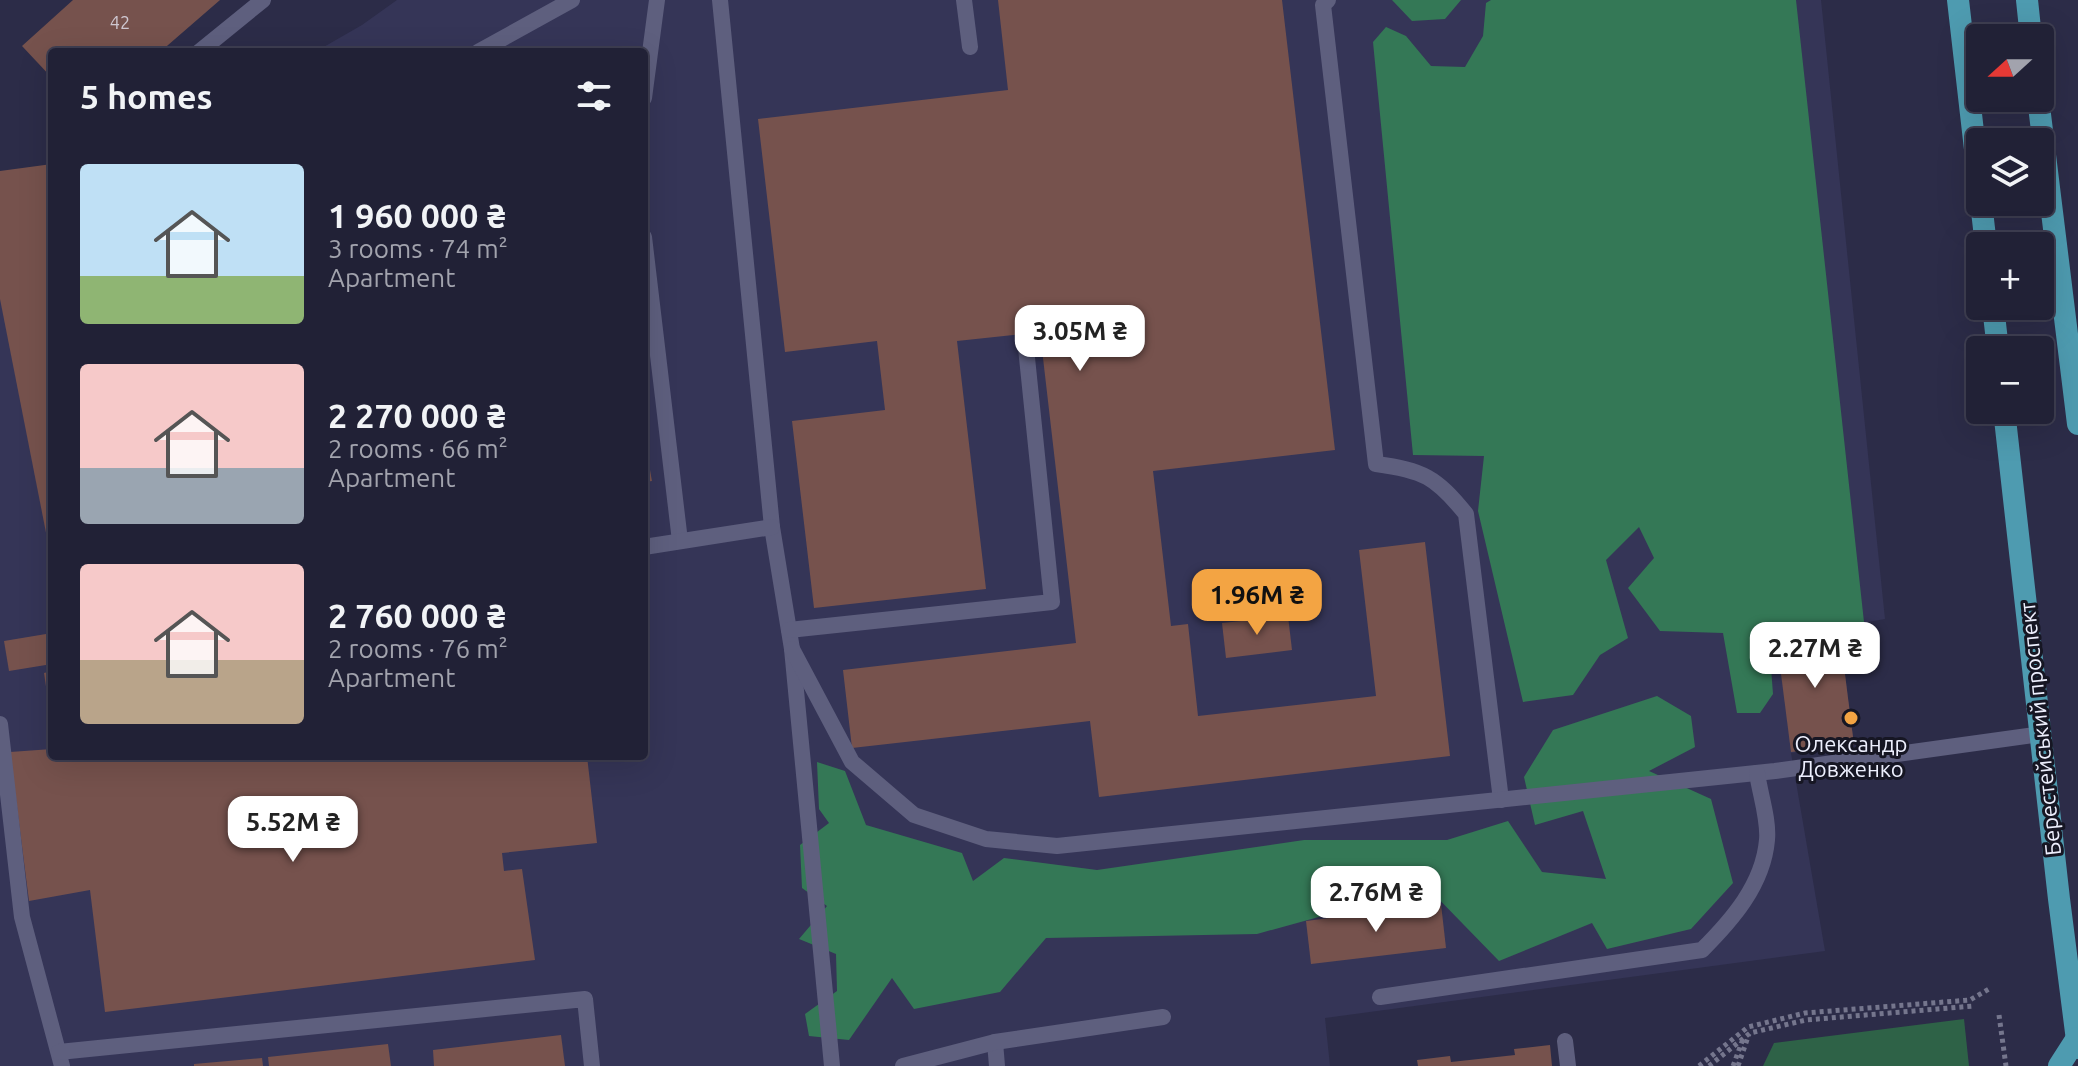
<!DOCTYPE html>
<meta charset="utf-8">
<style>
:root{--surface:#212136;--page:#2d2e42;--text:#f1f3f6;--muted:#a2a3ad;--line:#3e3e51;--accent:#f3a443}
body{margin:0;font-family:Ubuntu,sans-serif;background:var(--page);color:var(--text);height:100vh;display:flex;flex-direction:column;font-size:30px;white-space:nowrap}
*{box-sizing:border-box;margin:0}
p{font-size:26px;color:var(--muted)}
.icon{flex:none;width:44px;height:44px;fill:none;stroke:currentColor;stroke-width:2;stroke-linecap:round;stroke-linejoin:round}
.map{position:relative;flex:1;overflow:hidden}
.sheet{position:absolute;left:48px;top:48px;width:600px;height:712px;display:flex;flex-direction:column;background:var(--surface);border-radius:8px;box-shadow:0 8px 32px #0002,0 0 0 2px var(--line)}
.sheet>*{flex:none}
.needle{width:52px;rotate:249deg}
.controls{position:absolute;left:1966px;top:24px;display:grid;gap:16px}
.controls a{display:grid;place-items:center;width:88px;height:88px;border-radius:8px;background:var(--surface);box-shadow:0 8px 32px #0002,0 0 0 2px var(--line);font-size:40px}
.price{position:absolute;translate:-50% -68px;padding:0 18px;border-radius:16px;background:#fff;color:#222;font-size:26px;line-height:52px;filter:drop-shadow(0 2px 4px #0008)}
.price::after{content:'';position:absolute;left:50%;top:48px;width:24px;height:18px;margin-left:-12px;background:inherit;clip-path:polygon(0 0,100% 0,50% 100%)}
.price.current{background:var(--accent);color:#111}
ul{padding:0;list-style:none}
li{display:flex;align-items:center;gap:24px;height:200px;padding:0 32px}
li span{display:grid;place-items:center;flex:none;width:224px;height:160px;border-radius:8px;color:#555}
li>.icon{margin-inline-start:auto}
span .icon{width:96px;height:96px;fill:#fffc;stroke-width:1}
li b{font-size:34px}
h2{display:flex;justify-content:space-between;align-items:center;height:96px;padding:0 32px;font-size:34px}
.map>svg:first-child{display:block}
.built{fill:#353557}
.green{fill:#2e6247}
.forest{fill:#347856}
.building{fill:#76524d}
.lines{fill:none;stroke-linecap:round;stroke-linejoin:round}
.path{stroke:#75768d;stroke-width:5;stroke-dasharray:4 4;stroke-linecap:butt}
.service{stroke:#5e5f7e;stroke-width:16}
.primary{stroke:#4e9bb0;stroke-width:22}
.poi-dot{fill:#f3a443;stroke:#161623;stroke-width:3}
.labels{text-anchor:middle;stroke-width:6;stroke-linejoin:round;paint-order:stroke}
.number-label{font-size:18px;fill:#cfc8d1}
.street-label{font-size:22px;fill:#edeffd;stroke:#161623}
.poi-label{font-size:22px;fill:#edeffd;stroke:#161623}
</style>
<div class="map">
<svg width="2078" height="1066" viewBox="0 0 2078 1066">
<rect width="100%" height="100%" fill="#2c2c48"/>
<polygon class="built" points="397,0 1821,0 1885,619 1839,627 1854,745 1791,753 1825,951 1325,1018 1330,1066 0,1066 0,178 52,168 52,756 644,756 644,52 315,52 362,25"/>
<polygon class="green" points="1964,1019 1969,1066 1763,1066 1774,1043"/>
<g class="forest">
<polygon points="1392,0 1461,0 1445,19 1412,21"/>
<polygon points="1491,0 1796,0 1864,622 1768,627 1773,694 1760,713 1737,713 1723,633 1660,631 1628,588 1654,558 1639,527 1606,560 1628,638 1600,655 1573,695 1523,702 1478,511 1484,456 1413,455 1373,42 1386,27 1406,36 1431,66 1465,67 1483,36 1486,3"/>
<polygon points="1657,696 1691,716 1695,747 1649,771 1711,799 1733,883 1691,929 1607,949 1592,923 1499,961 1427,887 1257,934 1046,938 1000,992 914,1009 892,978 849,1040 809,1036 805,1014 837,991 836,954 799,939 827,906 802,888 800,845 829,823 819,809 817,762 845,771 866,825 962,853 973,881 1004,858 1097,870 1304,840 1447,840 1508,821 1542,872 1606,879 1583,811 1535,825 1524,777 1553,730"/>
</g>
<g class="building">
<polygon points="73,0 220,0 160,52 52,52 52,78 22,46"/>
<polygon points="998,0 1282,0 1335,450 1153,471 1171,626 1188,624 1198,716 1376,696 1359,550 1425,542 1450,756 1099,797 1090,721 852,748 843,670 1076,643 1040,332 957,341 986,589 814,608 792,421 885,410 877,341 785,352 758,119 1008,90"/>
<polygon points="52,164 52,558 51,558 0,299 0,171"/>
<polygon points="644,437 652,481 644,482"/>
<polygon points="1288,616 1292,650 1226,658 1222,623"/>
<polygon points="1839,627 1854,745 1791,752 1776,635"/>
<polygon points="52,633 52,664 9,671 4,641"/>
<polygon points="52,671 52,713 50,713 44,673"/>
<polygon points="52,749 52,756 587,756 597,843 502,853 504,871 522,869 535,960 105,1012 90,890 29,901 10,752"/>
<polygon points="1441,904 1446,948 1311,964 1306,921"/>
<polygon points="561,1035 565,1066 434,1066 433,1050"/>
<polygon points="388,1044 391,1066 269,1066 268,1057"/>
<polygon points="1550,1045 1552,1066 1418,1066 1417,1060 1450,1056 1451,1062 1515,1055 1514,1049"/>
<polygon points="262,1058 263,1066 194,1066 194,1064"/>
</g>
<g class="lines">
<g class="path">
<polyline points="1999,1015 2006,1066"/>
<polyline points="1699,1066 1748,1027 1805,1013 1970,1000 1989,989"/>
<polyline points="1709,1066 1750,1033 1806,1020 1973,1006"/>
<polyline points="1733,1066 1743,1039"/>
<polyline points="1738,1066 1749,1034"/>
</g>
<g class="service">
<polyline points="720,0 772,527 792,649 832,1066"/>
<polyline points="964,0 970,47"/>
<path d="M1328 0 1323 5 1376 464C1423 470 1436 477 1466 514L1501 800"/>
<polyline points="199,52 263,0"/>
<polyline points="478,52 572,0"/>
<polyline points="644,98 657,0"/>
<polyline points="644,237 680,541"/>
<polyline points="644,547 772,527"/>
<polyline points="789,630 1052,602 1026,348"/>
<polyline points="792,649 852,762 914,815 986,839 1057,846 1775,771 2041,734"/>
<polyline points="0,724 22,917 62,1066"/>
<path d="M1380 997 1702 950C1732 920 1763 885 1767 840 1769 820 1760 794 1757 773"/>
<polyline points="1565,1041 1568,1066"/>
<polyline points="995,1042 997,1066"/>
<polyline points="59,1052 585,999 592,1066"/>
<polyline points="903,1066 995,1042 1163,1017"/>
</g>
<g class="primary">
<polyline points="1958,0 1980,193"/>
<polyline points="2027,0 2031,38"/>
<polyline points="2038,98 2078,424"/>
<polyline points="1981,202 1986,246"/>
<polyline points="1993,306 1998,350"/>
<polyline points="2004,410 2059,899 2078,1048"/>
<polyline points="2059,1066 2077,1038"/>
</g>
</g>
<circle class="poi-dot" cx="1851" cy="718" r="8"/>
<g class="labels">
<g class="number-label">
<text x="120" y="29">42</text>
</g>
<g class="street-label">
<text transform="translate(2040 729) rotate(-96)" y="8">Берестейський проспект</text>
</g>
<g class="poi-label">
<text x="1851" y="752">Олександр<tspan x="1851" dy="25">Довженко</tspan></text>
</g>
</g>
</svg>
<div class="controls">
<a><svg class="needle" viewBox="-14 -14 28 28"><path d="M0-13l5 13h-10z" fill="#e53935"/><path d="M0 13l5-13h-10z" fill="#a2a3ad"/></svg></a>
<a><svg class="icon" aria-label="layers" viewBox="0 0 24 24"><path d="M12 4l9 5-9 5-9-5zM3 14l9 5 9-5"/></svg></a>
<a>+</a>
<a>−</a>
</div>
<b class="price" style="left:1080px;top:373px">3.05M ₴</b>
<b class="price current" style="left:1257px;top:637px">1.96M ₴</b>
<b class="price" style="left:1815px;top:690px">2.27M ₴</b>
<b class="price" style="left:293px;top:864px">5.52M ₴</b>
<b class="price" style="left:1376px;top:934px">2.76M ₴</b>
<section class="sheet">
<h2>5 homes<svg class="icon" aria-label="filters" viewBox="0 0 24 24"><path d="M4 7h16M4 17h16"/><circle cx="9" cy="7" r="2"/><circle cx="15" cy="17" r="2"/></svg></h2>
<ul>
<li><span style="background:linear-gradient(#bfe0f5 70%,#8fb573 0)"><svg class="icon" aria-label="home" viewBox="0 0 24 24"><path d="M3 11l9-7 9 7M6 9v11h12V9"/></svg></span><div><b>1 960 000 ₴</b><p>3 rooms · 74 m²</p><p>Apartment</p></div></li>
<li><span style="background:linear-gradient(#f6c9c9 65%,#9aa5b1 0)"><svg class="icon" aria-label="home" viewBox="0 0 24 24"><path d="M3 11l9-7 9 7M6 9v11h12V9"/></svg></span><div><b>2 270 000 ₴</b><p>2 rooms · 66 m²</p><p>Apartment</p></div></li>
<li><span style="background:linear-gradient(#f6c9c9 60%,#b9a48a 0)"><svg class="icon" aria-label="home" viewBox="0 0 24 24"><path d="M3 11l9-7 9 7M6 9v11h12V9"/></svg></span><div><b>2 760 000 ₴</b><p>2 rooms · 76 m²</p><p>Apartment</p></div></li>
</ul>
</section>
</div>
